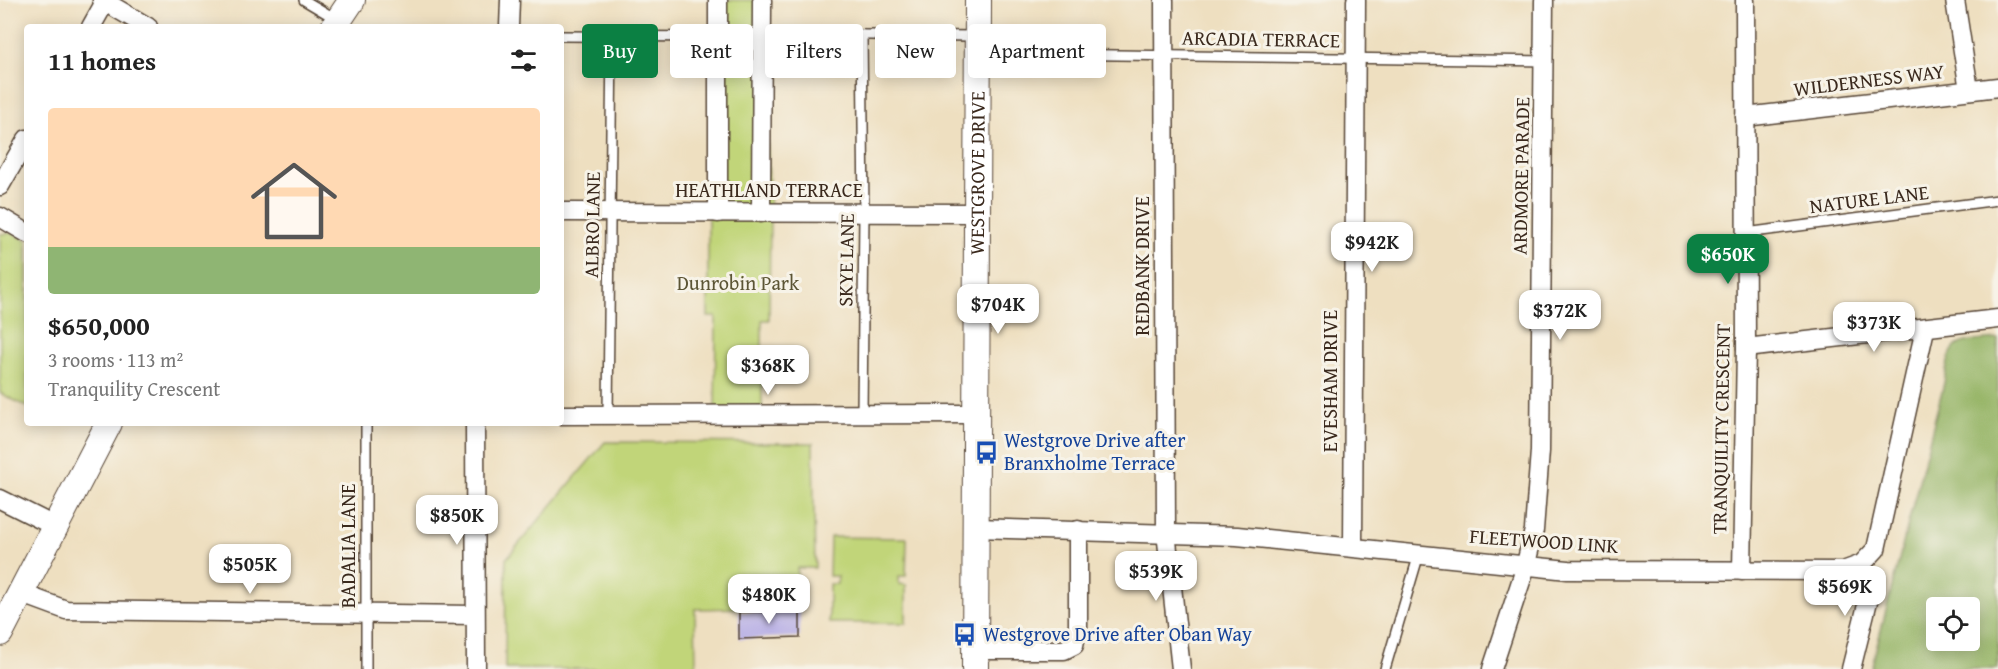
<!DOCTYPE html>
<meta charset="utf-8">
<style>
:root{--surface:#fff;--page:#f2f2f2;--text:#222;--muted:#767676;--accent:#0b8043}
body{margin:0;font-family:"Gentium Book Plus",serif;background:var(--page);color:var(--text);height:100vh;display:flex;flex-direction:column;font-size:22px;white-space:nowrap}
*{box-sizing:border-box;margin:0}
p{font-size:20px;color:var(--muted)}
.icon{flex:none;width:33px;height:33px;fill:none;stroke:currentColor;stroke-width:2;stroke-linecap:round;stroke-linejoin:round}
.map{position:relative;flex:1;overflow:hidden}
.details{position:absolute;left:24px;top:24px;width:540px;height:402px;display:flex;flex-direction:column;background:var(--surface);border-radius:6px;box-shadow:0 3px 15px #0003}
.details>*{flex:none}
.top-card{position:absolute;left:582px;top:24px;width:570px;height:54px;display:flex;gap:12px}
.tools{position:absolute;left:1926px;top:597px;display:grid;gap:12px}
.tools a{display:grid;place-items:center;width:54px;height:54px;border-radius:6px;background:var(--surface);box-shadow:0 3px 15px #0003;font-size:30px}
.price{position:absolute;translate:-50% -51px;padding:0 14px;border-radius:12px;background:#fff;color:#222;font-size:20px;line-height:39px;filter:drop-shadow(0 2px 3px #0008)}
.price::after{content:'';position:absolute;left:50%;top:36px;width:18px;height:14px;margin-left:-9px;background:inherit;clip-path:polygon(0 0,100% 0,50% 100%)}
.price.on{background:var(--accent);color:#fff}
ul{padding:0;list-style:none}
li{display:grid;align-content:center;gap:12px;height:318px;padding:0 24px}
li span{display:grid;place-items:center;height:186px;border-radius:6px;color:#555}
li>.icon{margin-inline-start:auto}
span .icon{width:108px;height:108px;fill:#fffc;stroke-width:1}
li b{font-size:26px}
h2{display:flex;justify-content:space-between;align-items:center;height:72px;padding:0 24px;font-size:26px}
.tag{padding:0 21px;border-radius:6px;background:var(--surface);box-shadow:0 3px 15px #0003;font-size:21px;line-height:54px}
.tag.on{background:var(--accent);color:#fff}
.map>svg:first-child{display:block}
.green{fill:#c1d579;stroke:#7e804c;stroke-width:1.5}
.forest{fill:#98b669;stroke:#6a7044;stroke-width:1.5;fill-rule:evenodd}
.building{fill:#b3aae5}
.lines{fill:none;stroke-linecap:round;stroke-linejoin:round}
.lane-casing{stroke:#564536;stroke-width:12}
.street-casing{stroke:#564536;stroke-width:21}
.secondary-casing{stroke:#564536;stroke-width:28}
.lane{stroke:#fff;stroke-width:9}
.street{stroke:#fff;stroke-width:18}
.secondary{stroke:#fff;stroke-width:26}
.labels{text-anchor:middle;stroke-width:6;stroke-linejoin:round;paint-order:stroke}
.street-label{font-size:20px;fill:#3b2a1e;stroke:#f7f3e8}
.park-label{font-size:20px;fill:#5c5535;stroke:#f7f3e8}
.transit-label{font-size:20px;fill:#164399;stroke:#f7f3e8;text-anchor:start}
</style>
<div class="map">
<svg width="1998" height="669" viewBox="0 0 1998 669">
<rect width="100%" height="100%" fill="#f7f3e8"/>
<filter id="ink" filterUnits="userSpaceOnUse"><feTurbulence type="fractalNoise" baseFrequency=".0167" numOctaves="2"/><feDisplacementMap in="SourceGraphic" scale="12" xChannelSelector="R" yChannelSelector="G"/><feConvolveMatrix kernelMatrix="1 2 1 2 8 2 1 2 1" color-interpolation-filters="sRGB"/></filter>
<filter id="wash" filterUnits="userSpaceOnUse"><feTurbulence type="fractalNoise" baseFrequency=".008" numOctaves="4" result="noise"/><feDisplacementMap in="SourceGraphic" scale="24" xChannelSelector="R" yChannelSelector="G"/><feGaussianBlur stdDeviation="1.35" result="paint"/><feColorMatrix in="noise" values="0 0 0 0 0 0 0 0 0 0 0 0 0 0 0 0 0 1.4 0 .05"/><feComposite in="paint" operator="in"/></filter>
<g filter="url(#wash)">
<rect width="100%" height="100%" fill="#eedfc0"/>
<g class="green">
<polygon points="718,0 762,0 770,213 769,320 762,320 762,414 715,418 716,317 708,317 708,213 718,213"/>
<polygon points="11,233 27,240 27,407 0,393 0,234"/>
<polygon points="605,442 813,443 815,568 797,568 798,607 695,609 696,669 505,669 506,559"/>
<polygon points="830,537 907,538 906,576 899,576 899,584 906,585 906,623 829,623 829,584 837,584 838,576 829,576"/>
</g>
<path class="forest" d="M1998 339V669H1871L1944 383C1951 337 1955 343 1998 339ZM1936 608H1970V640H1936Z"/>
<g id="blocks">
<polygon class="building" points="739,612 800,612 800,637 739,639"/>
</g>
</g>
<g filter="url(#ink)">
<use href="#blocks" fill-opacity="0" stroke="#564536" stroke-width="1.5"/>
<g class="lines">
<defs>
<g id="lane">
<polyline points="304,0 336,19"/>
<polyline points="761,34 975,36"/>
<polyline points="561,36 718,37"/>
<polyline points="980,53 1544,61"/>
<polyline points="1746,233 1998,200"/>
<polyline points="862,414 864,213 862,35"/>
<polyline points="608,415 612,36"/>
<polyline points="366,669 366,423"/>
<polyline points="1385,669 1419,554"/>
</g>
<g id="street">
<polyline points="102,0 148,27"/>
<polyline points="718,0 718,213"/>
<polyline points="1164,0 1166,532 1181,669"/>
<polyline points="1955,0 1969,90"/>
<polyline points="91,27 105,2"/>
<polyline points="509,27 510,0"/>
<polyline points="1745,117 1998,87"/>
<polyline points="0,186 27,139"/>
<polyline points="561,212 976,213"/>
<polyline points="761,213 762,0"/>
<polyline points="0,217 27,233"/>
<polyline points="1746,348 1998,319"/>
<polyline points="561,415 976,414"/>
<polyline points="475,423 476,669"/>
<polyline points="0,499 54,526"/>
<polyline points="976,528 1237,536 1568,570 1843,571 1862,564 1876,549 1925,329"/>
<polyline points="1353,547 1356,0"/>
<polyline points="1742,571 1746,348 1745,0"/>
<polyline points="20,593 66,610 475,615"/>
<polyline points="975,650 1064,650 1074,645 1078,627 1078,530"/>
<polyline points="1492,669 1524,572 1534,530 1540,451 1544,0"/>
<polyline points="1851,669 1870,593 1862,564"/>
</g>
<g id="secondary">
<polyline points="334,27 352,0"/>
<polyline points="0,633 109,423"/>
<path id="s1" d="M975 669 978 0"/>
</g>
</defs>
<use href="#lane" class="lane-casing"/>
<use href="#street" class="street-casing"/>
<use href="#secondary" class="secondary-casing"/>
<use href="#lane" class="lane"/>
<use href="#street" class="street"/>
<use href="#secondary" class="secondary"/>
</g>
</g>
<defs>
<symbol id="bus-bare" viewBox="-9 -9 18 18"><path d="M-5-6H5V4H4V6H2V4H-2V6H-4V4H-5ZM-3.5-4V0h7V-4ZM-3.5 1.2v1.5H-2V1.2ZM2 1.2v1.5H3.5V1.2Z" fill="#1a4fb4" stroke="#f7f3e8" stroke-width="2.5" paint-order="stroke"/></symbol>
</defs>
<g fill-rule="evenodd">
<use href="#bus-bare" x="970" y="436" width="33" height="33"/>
<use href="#bus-bare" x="948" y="618" width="33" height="33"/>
</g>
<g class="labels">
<g class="street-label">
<text transform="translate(1261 39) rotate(1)" y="7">ARCADIA TERRACE</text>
<text transform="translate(1869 80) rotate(-7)" y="7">WILDERNESS WAY</text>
<text dy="7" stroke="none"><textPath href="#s1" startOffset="496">WESTGROVE DRIVE</textPath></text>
<text transform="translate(1521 176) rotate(-89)" y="7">ARDMORE PARADE</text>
<text x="769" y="197">HEATHLAND TERRACE</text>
<text transform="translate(1869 199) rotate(-7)" y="7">NATURE LANE</text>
<text transform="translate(592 225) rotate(-89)" y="7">ALBRO LANE</text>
<text transform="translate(846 260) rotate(-89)" y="7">SKYE LANE</text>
<text transform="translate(1142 266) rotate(-90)" y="7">REDBANK DRIVE</text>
<text transform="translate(1330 381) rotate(-90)" y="7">EVESHAM DRIVE</text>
<text transform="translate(1721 429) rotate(-89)" y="7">TRANQUILITY CRESCENT</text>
<text transform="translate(1544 541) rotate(4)" y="7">FLEETWOOD LINK</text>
<text transform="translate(348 546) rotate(-90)" y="7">BADALIA LANE</text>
</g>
<g class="park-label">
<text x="738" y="290">Dunrobin Park</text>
</g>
<g class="transit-label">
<text x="1004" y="447">Westgrove Drive after<tspan x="1004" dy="23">Branxholme Terrace</tspan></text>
<text x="983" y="641">Westgrove Drive after Oban Way</text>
</g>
</g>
</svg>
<div class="tools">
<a><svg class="icon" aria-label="locate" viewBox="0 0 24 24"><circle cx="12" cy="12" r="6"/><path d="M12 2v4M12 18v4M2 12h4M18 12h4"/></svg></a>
</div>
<b class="price" style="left:1372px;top:273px">$942K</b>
<b class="price on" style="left:1728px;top:285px">$650K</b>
<b class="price" style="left:998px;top:335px">$704K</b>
<b class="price" style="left:1560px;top:341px">$372K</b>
<b class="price" style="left:1874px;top:353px">$373K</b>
<b class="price" style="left:768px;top:396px">$368K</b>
<b class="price" style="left:457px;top:546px">$850K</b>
<b class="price" style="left:250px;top:595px">$505K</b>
<b class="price" style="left:1156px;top:602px">$539K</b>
<b class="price" style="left:1845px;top:617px">$569K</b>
<b class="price" style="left:769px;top:625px">$480K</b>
<div class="top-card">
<a class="tag on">Buy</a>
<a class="tag">Rent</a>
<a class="tag">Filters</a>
<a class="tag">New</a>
<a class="tag">Apartment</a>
</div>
<section class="details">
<h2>11 homes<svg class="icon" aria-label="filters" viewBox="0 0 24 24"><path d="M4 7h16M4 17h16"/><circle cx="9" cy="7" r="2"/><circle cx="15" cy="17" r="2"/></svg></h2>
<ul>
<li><span style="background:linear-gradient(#ffd9b3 75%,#8fb573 0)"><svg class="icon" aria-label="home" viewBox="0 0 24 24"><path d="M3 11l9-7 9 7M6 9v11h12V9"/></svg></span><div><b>$650,000</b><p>3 rooms · 113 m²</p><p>Tranquility Crescent</p></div></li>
</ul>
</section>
</div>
